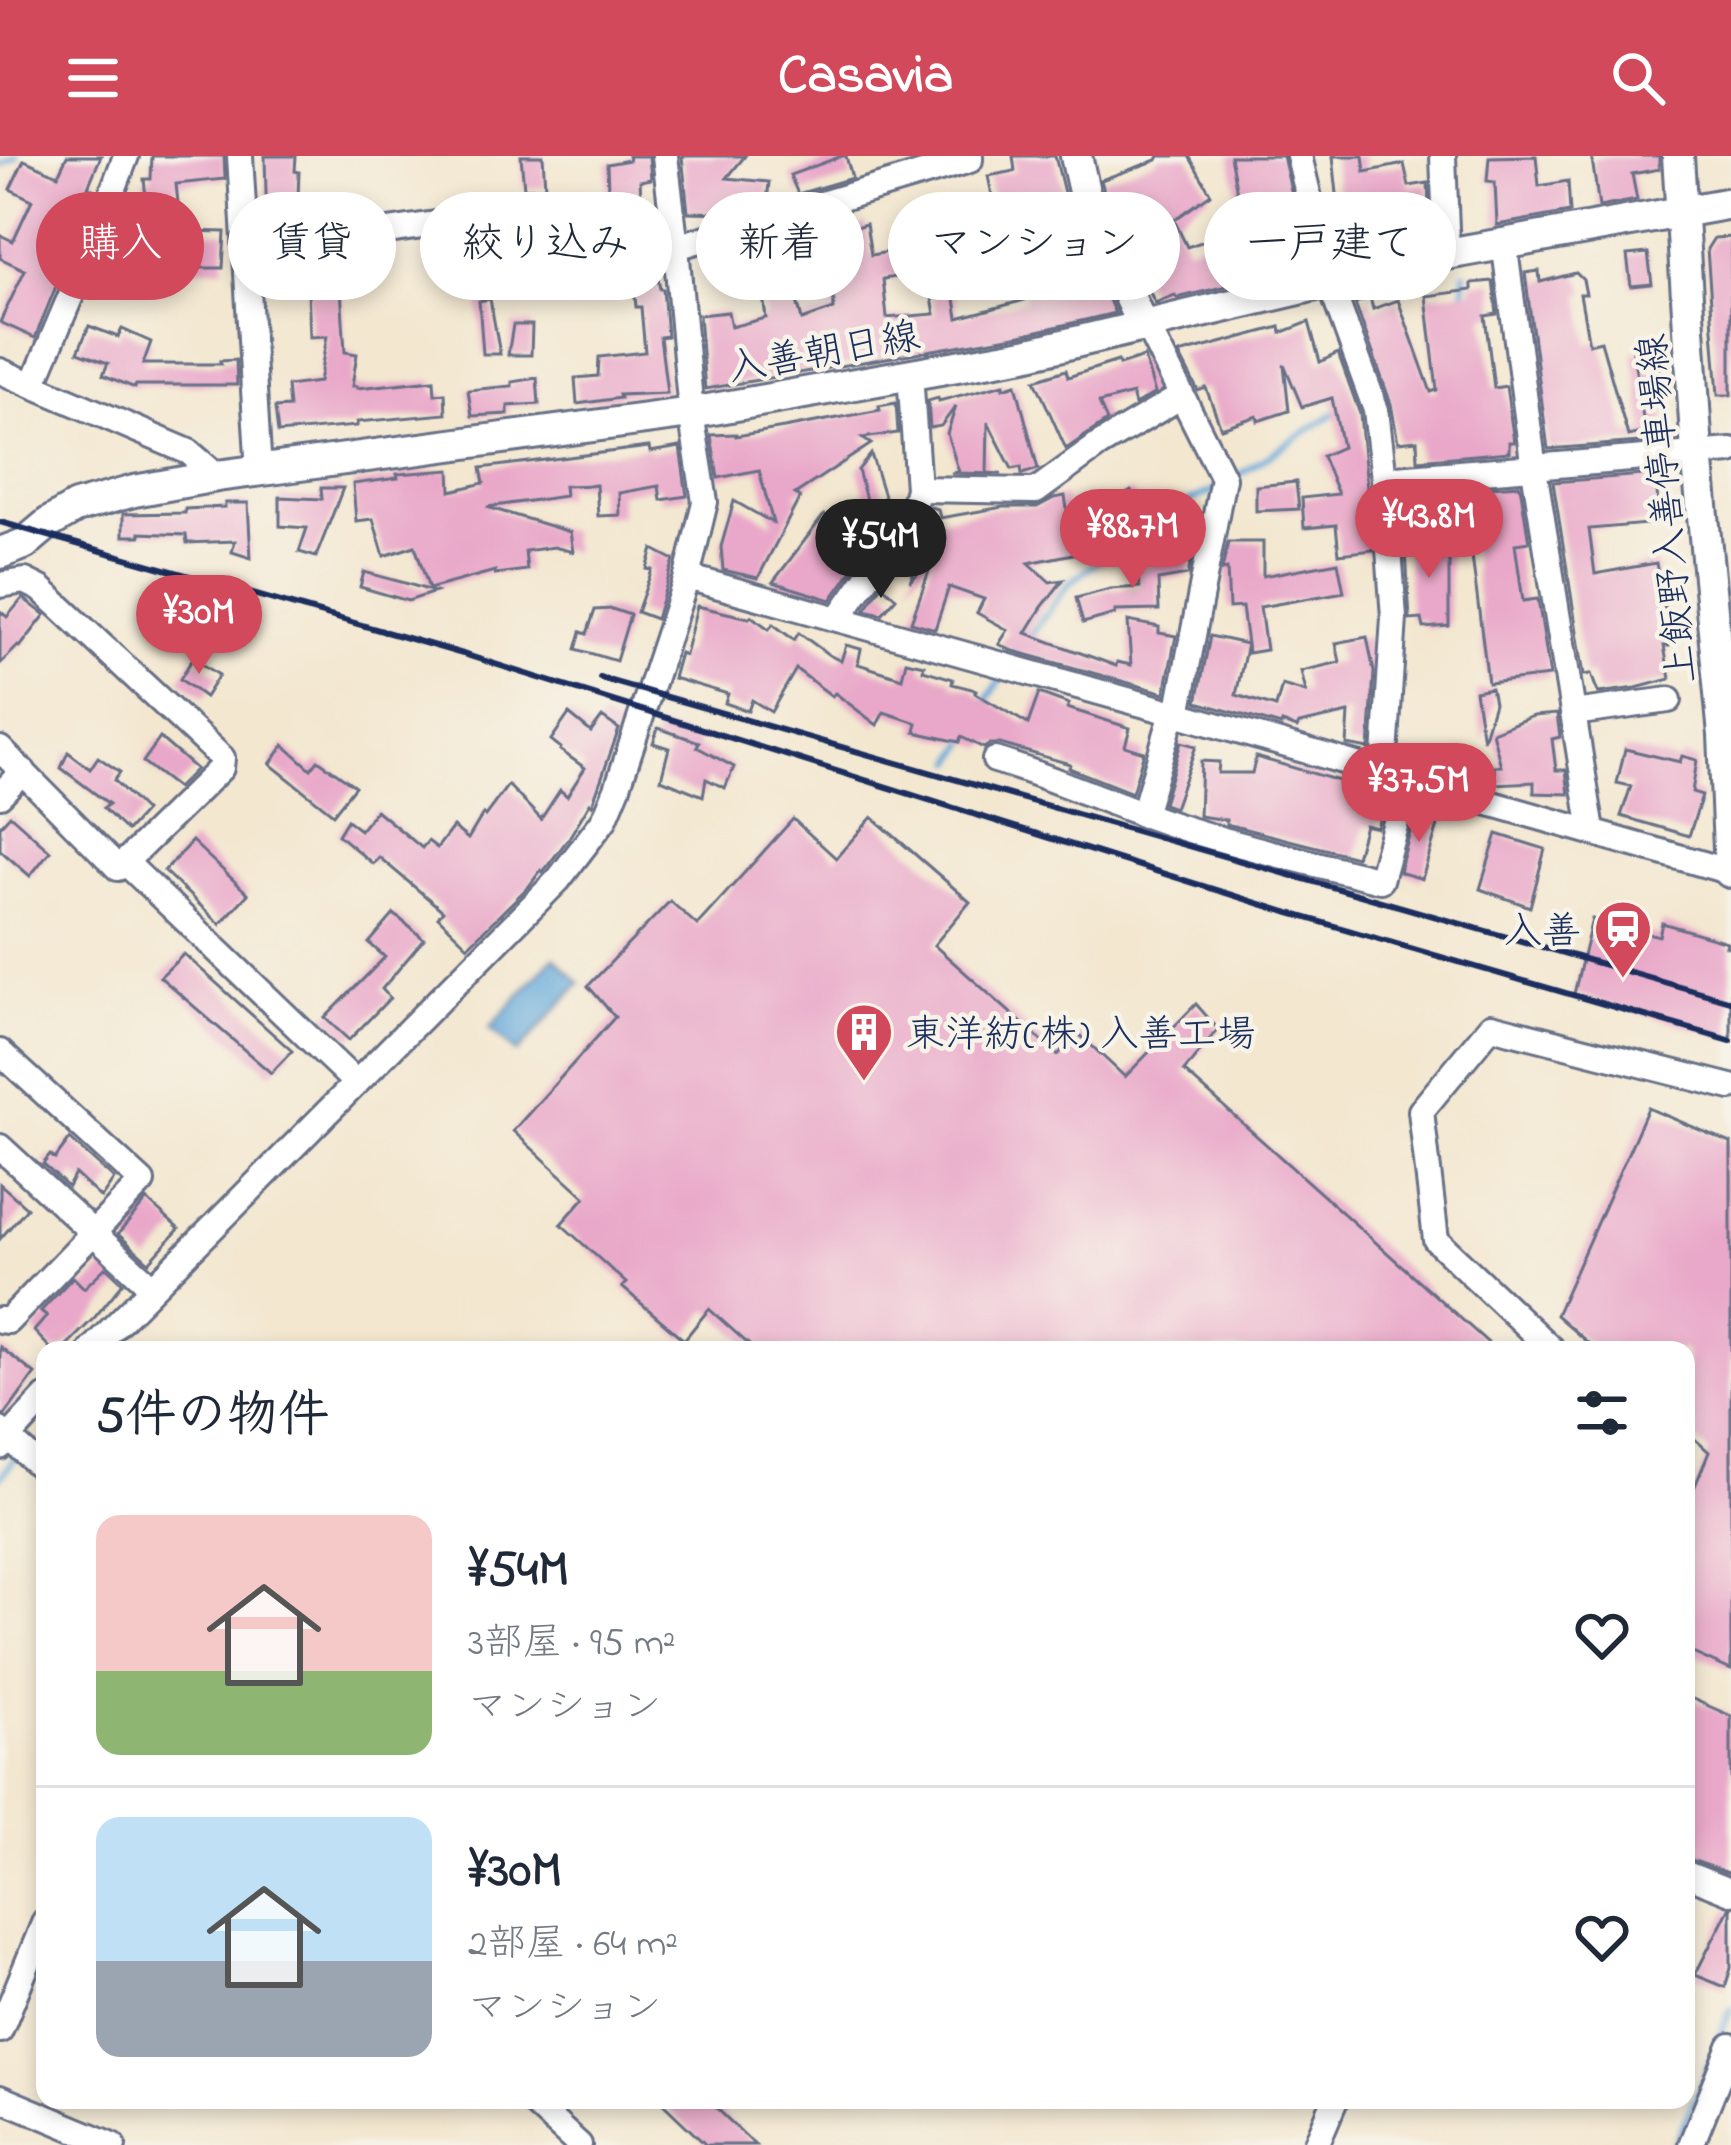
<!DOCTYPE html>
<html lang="ja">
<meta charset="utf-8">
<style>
:root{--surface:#fff;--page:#f2f2f3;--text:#1f2937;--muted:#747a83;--line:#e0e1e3;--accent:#d1495b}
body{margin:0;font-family:"Indie Flower","Klee One",sans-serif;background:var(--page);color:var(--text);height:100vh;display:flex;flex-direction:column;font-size:45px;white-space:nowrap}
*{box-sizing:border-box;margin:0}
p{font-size:39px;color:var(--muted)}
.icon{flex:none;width:66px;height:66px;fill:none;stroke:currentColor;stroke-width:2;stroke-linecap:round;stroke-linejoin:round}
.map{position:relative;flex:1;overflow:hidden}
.details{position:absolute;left:36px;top:1185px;width:1659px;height:768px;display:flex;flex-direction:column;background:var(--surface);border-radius:24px;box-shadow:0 6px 18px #0003}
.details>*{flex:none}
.banner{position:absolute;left:36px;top:36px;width:1659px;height:108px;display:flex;gap:24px}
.price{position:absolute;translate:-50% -102px;padding:0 27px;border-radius:42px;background:var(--accent);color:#fff;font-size:39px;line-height:78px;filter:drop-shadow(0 3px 6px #0008)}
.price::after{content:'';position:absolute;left:50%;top:72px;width:36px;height:27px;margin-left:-18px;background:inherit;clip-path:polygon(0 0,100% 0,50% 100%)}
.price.active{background:#222;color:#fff}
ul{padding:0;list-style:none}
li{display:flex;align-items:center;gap:36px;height:300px;padding:0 60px}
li+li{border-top:3px solid var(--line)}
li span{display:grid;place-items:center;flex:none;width:336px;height:240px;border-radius:24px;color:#555}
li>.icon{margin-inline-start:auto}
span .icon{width:144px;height:144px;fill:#fffc;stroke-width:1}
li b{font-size:51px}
h2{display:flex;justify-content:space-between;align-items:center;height:144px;padding:0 60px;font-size:51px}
.pill{padding:0 42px;border-radius:54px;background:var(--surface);box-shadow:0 6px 18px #0003;font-size:42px;line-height:108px}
.pill.active{background:var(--accent);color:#fff}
header{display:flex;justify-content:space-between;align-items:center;height:156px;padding:0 60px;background:var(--accent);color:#fff;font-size:54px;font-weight:700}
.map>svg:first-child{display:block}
.water{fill:#64a9da;stroke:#406c9c;stroke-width:3}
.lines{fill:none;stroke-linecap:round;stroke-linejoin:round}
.stream{stroke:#64a9da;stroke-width:6}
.building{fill:#e9a8c9;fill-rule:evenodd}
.minor-casing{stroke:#676f86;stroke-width:30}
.major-casing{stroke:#676f86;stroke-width:36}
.minor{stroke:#fff;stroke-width:24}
.major{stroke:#fff;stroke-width:30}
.rail{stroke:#1b2f5e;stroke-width:6}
.labels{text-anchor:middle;stroke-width:9;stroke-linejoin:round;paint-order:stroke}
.street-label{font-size:39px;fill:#1b2f5e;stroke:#f7f3e8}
.poi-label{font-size:39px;fill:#1b2f5e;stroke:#f7f3e8;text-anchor:end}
</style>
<header><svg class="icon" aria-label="menu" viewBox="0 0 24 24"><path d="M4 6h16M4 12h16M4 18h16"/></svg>Casavia<svg class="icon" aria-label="search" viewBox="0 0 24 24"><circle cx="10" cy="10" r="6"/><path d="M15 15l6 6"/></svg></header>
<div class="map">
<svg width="1731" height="1989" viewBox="0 0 1731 1989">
<rect width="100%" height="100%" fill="#f7f3e8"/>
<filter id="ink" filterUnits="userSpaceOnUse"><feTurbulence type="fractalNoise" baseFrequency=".00833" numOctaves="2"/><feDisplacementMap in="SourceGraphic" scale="24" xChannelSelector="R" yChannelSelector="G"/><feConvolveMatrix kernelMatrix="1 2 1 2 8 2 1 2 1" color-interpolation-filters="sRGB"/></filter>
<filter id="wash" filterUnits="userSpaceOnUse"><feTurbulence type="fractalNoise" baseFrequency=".004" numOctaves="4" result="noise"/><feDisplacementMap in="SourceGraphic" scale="48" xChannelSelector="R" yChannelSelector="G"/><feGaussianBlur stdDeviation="2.7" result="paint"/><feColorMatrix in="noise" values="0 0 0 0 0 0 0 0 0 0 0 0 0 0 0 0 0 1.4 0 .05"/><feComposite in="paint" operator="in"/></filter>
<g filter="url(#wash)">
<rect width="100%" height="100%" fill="#f3e7d0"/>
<polygon class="water" points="554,801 580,827 517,897 490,872"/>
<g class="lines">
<g class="stream">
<polyline points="0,10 17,0"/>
<polyline points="1464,139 1465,117"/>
<polyline points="1231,324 1341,253"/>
<polyline points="1013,503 1069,427 1164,357 1215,334"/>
<polyline points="984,549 1006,515"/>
<polyline points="955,605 972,578"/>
<polyline points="0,1322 16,1301"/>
<polyline points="1675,1989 1731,1853"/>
</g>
</g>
<g id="blocks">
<g class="building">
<polygon points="67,0 101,0 88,31 95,34 35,182 0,166 25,114 0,102 0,79 13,85 32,44 10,33 24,4 58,19"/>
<polygon points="152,0 224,0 225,23 176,28 178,47 147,51 144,23 151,23"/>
<polygon points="265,0 296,0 295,15 299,16 298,40 295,40 295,72 267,76"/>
<polygon points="521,0 543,0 545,31 524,32"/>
<polygon points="628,0 649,0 651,23 640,25 642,58 609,60 607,8 629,4"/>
<polygon points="682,0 745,0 727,22 769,26 767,47 733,57 688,56"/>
<polygon points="842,0 846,0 852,22 798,38 790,19"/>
<path d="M1013 0H1055L1069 57 1115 157 1021 179 705 233 699 159 728 156 731 171 766 162 761 125 723 128V97L764 94 763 87 819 75 820 81 866 68 871 99 923 90V88L944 83 946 89 976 82 974 72 998 68 988 20 1015 15ZM982 105 983 114 1020 107 1025 144 958 162 950 111ZM927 116 935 158 887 162 883 123ZM833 118 834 153 802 164 796 141V125Z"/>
<polygon points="1159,0 1189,0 1211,38 1174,64 1187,91 1234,75 1256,111 1260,122 1177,142 1175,139 1155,147 1106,43 1101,24 1157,4"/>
<polygon points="1230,0 1283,0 1309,111 1296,114 1289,77 1248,95"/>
<polygon points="1333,0 1363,0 1365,16 1404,8 1409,30 1428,27 1430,78 1415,82 1415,85 1341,103 1330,58 1339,57"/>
<polygon points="1536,0 1539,30 1568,25 1570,56 1497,69 1495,26 1487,25 1489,1"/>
<polygon points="1606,0 1659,0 1659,13 1632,18 1637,44 1599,51 1592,3"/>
<polygon points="140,44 140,61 134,62 135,91 187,93 187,75 225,76 223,112 104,112 104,103 126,46"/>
<polygon points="1731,81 1731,239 1718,239 1707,93 1714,82"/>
<polygon points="652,84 660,133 663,133 667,180 660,181 667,237 619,239 620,242 577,248 575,222 598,220 599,201 645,196 641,151 636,151 634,129 620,130 614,90"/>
<polygon points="1648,97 1652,128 1631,130 1627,99"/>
<polygon points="1539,115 1540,126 1576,117 1583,124 1586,138 1580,138 1589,188 1601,185 1628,280 1645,276 1633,196 1655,196 1655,214 1660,214 1666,284 1548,293 1525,117"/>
<polygon points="1493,125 1497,158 1485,160 1494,232 1506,230 1514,286 1509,286 1509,296 1418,304 1417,284 1398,286 1391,248 1355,147 1370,142 1373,153 1398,144 1431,236 1437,234 1426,140 1472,134 1472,127"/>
<polygon points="341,133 345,196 357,198 352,230 357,230 357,232 434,224 435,238 445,237 446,258 357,266 357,270 278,277 275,252 289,251 287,230 319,226 327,180 310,181 308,135"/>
<polygon points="490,143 500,198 483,198 479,145"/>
<polygon points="1309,166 1320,206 1338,197 1360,258 1373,394 1339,398 1336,369 1304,372 1302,342 1338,338 1322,300 1342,291 1332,242 1302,251 1284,208 1289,255 1258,265 1257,260 1221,272 1206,232 1198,235 1179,198 1280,171 1281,177"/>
<polygon points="513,169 532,169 531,199 508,199"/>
<polygon points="89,170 118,181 122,173 151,186 143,208 221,208 220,205 236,204 237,229 136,229 135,232 103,219 108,207 78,196"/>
<polygon points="1144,201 1155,237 1135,249 1132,238 1099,247 1107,265 1066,293 1035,224 1066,214 1068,221 1118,205 1119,209"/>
<polygon points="537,222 539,248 508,250 508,258 472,260 468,234 512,230 512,226"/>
<polygon points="1004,228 1004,232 1016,228 1038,313 1022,318 1021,311 1012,313 988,266 987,317 1002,318 951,317 959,316 947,278 956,250 941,270 930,272 928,245 938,242 939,245"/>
<polygon points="896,247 898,277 862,282 871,288 795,338 800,341 758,422 723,414 721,391 734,345 773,367 759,314 718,322 711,279 736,278 736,280 784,272 880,254 879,250"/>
<polygon points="649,291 650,296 680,291 687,340 661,344 659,330 619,337 620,359 598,360 596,329 564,330 565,340 487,351 570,376 573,396 554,391 525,395 527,414 495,418 495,415 429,433 415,390 384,400 373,363 356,365 353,328 398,322 397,318 450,314 451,335 484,327 481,312"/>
<polygon points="871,298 885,343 881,349 893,357 831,444 773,426 824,359 830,364 833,359 846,369 866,344 858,314"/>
<polygon points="1656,318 1659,367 1589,373 1595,418 1656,407 1667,467 1669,490 1664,490 1670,523 1636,532 1598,537 1591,518 1584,519 1553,326"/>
<polygon points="1296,326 1299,353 1256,355 1256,330"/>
<polygon points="1520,329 1529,386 1515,388 1523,445 1538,443 1550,520 1488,527 1468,368 1477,367 1473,332"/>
<polygon points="321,332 343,332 316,401 299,396 307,372 280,370 280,341 322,343"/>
<polygon points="1131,335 1147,359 1130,372 1084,404 1078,397 1029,407 1050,426 1063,424 1042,451 1026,477 1116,510 1117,506 1131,509 1128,465 1159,471 1159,477 1176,480 1165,537 1010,494 999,488 1008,474 977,457 984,443 949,431 935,473 911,466 935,398 910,426 922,391 911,388 924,370 930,351 938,353 940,362 1003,351 1037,351 1054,342 1065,340 1070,373"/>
<polygon points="225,347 248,347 251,402 232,396 235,385 187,387 186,379 140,377 140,380 123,380 123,358 185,357 185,353 225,351"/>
<polygon points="1449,379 1449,470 1424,472 1422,463 1410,464 1406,394 1412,392 1411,384"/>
<polygon points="1228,386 1263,386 1263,420 1338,406 1344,436 1260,451 1266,494 1248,497 1247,488 1236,539 1276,551 1282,529 1306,536 1301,515 1340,506 1336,487 1367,481 1374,516 1369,593 1347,589 1349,557 1299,568 1297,572 1282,567 1281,570 1197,546 1210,480 1247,488 1242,451 1229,452 1227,413 1222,414"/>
<polygon points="653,393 674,404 656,463 637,456 652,414 647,413"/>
<polygon points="1192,399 1188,419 1158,424 1159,454 1115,455 1115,458 1083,467 1076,442 1110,433 1140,431 1136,411"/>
<polygon points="364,416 405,427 435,436 408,445 360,431"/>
<polygon points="882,429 896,442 882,458 865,454"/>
<polygon points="23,442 45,459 20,491 18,490 0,508 0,455 7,461"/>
<polygon points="697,450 749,462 751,460 769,473 773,468 794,484 799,477 829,499 841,505 846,489 861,493 858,508 902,522 906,505 924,509 923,514 953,523 952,528 976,534 975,537 1028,568 1039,537 1069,548 1067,552 1130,572 1125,590 1144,596 1132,637 1069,612 1070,608 1000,588 990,588 984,592 961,581 959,586 915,576 917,567 884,556 877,569 835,537 832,540 796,513 771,556 752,544 748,555 725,547 728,538 673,522 680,497 685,499"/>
<polygon points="612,453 630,459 616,505 576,493 581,476 587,478 595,454"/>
<polygon points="193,502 219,519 205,541 180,523"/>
<polygon points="1491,532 1494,547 1483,584 1475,535"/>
<polygon points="569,558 591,576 602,561 619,573 592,649 590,647 569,682 543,716 541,714 530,729 468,790 438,761 443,755 379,701 373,708 338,679 347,664 360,674 376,654 422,692 428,685 437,692 453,671 468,683 483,658 485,660 508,629 541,663 560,634 567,640 585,612 560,594 561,592 551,584"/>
<polygon points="1557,558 1560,581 1552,583 1556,614 1566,614 1569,638 1534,637 1534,626 1495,628 1494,610 1501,610 1492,576 1533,560"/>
<polygon points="658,572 699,586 697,591 734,611 725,632 706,623 703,640 661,623 669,592 653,587"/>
<polygon points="160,582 196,613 177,632 143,606"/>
<polygon points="1181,586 1196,590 1174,652 1163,648"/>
<polygon points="284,589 311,613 318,604 355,630 333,658 270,608"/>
<polygon points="1625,593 1680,606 1682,600 1697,604 1692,636 1702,639 1689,680 1621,660 1631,630 1617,627"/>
<polygon points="68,596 90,613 98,601 120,616 114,624 145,655 127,675 103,652 109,648 61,612"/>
<polygon points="1437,598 1475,610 1470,624 1432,613"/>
<polygon points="1256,601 1360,631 1356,646 1382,654 1377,672 1365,669 1356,701 1234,670 1226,668 1226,664 1199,660 1201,605 1219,606 1218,617 1252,617"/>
<polygon points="1416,655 1440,663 1422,723 1399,716"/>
<polygon points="10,659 50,695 30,720 0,694 0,670"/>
<polygon points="872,661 970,746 934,789 1058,899 1078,877 1125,921 1196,848 1218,873 1184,915 1496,1194 755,1194 709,1153 684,1184 622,1131 626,1127 561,1068 585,1041 513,975 615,861 588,830 670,745 697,769 793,663 836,702"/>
<polygon points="1497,678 1545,693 1530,751 1480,733"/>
<polygon points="192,685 248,738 220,768 164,715"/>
<polygon points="394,758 424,783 382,833 390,842 349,884 325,862 385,801 369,787"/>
<polygon points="1592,763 1659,780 1662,767 1727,786 1726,790 1731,792 1731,883 1574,838"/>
<polygon points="184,798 292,895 271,917 160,821"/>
<polygon points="1648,952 1731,987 1731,1514 1686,1494 1686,1352 1709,1296 1686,1275 1686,1194 1596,1194 1556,1159"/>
<polygon points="70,983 114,1023 101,1042 75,1018 68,1031 43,1008 50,999 55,1003"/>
<polygon points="0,1028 27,1052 0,1083"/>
<polygon points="147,1044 179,1073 149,1106 118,1078"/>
<polygon points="106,1111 123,1127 95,1161 62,1194 52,1194 34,1175 47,1160 41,1155 73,1121 84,1132"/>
<polygon points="0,1191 35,1218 5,1259 0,1258"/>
<polygon points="1686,1540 1731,1560 1731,1718 1686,1702"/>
<polygon points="1729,1752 1731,1752 1731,1812 1725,1831 1695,1819"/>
<polygon points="659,1944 708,1944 755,1989 706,1989"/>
</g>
</g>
</g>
<g filter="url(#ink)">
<use href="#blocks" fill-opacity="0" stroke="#676f86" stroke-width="3"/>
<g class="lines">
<defs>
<g id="minor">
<polyline points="240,0 259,317"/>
<polyline points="1299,0 1329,125 1376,254 1384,323 1731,295"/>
<polyline points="1443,0 1447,98"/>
<polyline points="1504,86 1534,313 1592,675"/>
<polyline points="676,91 970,4 970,0"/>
<polyline points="246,96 544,52"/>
<polyline points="1143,171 1152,180 1223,322 1178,558"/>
<polyline points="0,215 189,296 217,320"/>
<polyline points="910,217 918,333"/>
<polyline points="33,229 91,92 126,0"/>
<polyline points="1384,323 1394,462 1384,616"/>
<polyline points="687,421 1178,558 1731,716"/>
<polyline points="0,429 25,425 41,433 222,602 221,612 125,706"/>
<polyline points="838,463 910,361 918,333 1036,335 1099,289 1180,241"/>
<polyline points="1573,557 1669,544"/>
<polyline points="0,593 118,712 125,706 355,926"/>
<path d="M995 604C1058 623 1117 651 1180 671 1245 692 1313 707 1380 724L1408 623"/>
<polyline points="0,639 23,615"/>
<polyline points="1143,659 1173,556"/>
<polyline points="0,896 142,1026 8,1165 0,1164"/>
<polyline points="0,991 152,1131"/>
<polyline points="91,1194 558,724 604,664 617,633 687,421 705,346 691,257 676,91 665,0"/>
<polyline points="1552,1194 1436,1084 1421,955 1491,870 1731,931"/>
<polyline points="0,1274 45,1315"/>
<polyline points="0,1291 45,1242"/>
<polyline points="1686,1718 1731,1736"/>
<polyline points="0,1874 45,1765"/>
<polyline points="0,1942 113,1989"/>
<polyline points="530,1944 579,1989"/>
<polyline points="1316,1989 1335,1944"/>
<polyline points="1691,1989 1731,1890"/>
</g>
<g id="major">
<polyline points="1076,0 1087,49 1143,171"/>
<polyline points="1678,0 1697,297 1724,579 1730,716"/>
<polyline points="0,397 24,388 49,367 76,351 134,335 217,320 691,257 1025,198 1447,98 1731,47"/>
</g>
</defs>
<use href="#minor" class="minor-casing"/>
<use href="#major" class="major-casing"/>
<use href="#minor" class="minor"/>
<use href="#major" class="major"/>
<g class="rail">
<polyline points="0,366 463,498 1283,755 1731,885"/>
<polyline points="600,522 1731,845"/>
</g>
</g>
</g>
<defs>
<symbol id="station-pin" viewBox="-11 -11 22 30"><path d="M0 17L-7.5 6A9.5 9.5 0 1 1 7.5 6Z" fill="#d1495b" stroke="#f7f3e8"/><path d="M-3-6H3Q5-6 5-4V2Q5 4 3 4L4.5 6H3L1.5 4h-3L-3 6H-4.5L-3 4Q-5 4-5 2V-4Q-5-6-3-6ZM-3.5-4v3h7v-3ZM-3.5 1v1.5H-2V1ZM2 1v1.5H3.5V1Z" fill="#fff"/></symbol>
<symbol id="building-pin" viewBox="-11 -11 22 30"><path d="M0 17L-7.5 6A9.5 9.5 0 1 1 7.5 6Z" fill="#d1495b" stroke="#f7f3e8"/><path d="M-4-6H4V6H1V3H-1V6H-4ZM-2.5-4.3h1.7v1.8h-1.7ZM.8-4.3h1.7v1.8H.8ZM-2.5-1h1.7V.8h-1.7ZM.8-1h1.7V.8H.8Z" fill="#fff"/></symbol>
</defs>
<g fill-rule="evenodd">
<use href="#station-pin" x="1590" y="740" width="66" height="90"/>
<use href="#building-pin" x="831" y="843" width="66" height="90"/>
</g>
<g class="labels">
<g class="street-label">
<text transform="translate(823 194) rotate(-10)" y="14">入善朝日線</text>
<text transform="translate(1665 353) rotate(-95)" y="14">上飯野入善停車場線</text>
</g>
<g class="poi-label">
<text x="1581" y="787">入善</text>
<text x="906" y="890" text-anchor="start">東洋紡(株) 入善工場</text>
</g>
</g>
</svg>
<b class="price" style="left:1429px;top:425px">¥43.8M</b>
<b class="price" style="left:1133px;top:435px">¥88.7M</b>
<b class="price active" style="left:881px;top:445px">¥54M</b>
<b class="price" style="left:199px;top:521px">¥30M</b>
<b class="price" style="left:1419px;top:689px">¥37.5M</b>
<div class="banner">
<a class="pill active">購入</a>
<a class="pill">賃貸</a>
<a class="pill">絞り込み</a>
<a class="pill">新着</a>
<a class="pill">マンション</a>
<a class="pill">一戸建て</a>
</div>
<section class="details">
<h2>5件の物件<svg class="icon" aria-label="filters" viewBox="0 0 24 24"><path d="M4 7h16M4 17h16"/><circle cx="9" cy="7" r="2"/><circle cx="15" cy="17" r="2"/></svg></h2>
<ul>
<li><span style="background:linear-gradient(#f6c9c9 65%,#8fb573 0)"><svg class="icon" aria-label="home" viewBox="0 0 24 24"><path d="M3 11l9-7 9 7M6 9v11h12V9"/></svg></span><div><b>¥54M</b><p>3部屋 · 95 m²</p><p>マンション</p></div><svg class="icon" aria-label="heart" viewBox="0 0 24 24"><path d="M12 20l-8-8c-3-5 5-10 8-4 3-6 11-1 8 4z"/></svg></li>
<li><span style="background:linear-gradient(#bfe0f5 60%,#9aa5b1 0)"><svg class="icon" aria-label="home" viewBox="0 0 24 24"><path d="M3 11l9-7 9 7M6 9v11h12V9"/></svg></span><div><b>¥30M</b><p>2部屋 · 64 m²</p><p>マンション</p></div><svg class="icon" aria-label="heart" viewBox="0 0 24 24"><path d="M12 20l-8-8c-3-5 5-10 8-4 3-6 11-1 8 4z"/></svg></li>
</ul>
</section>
</div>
